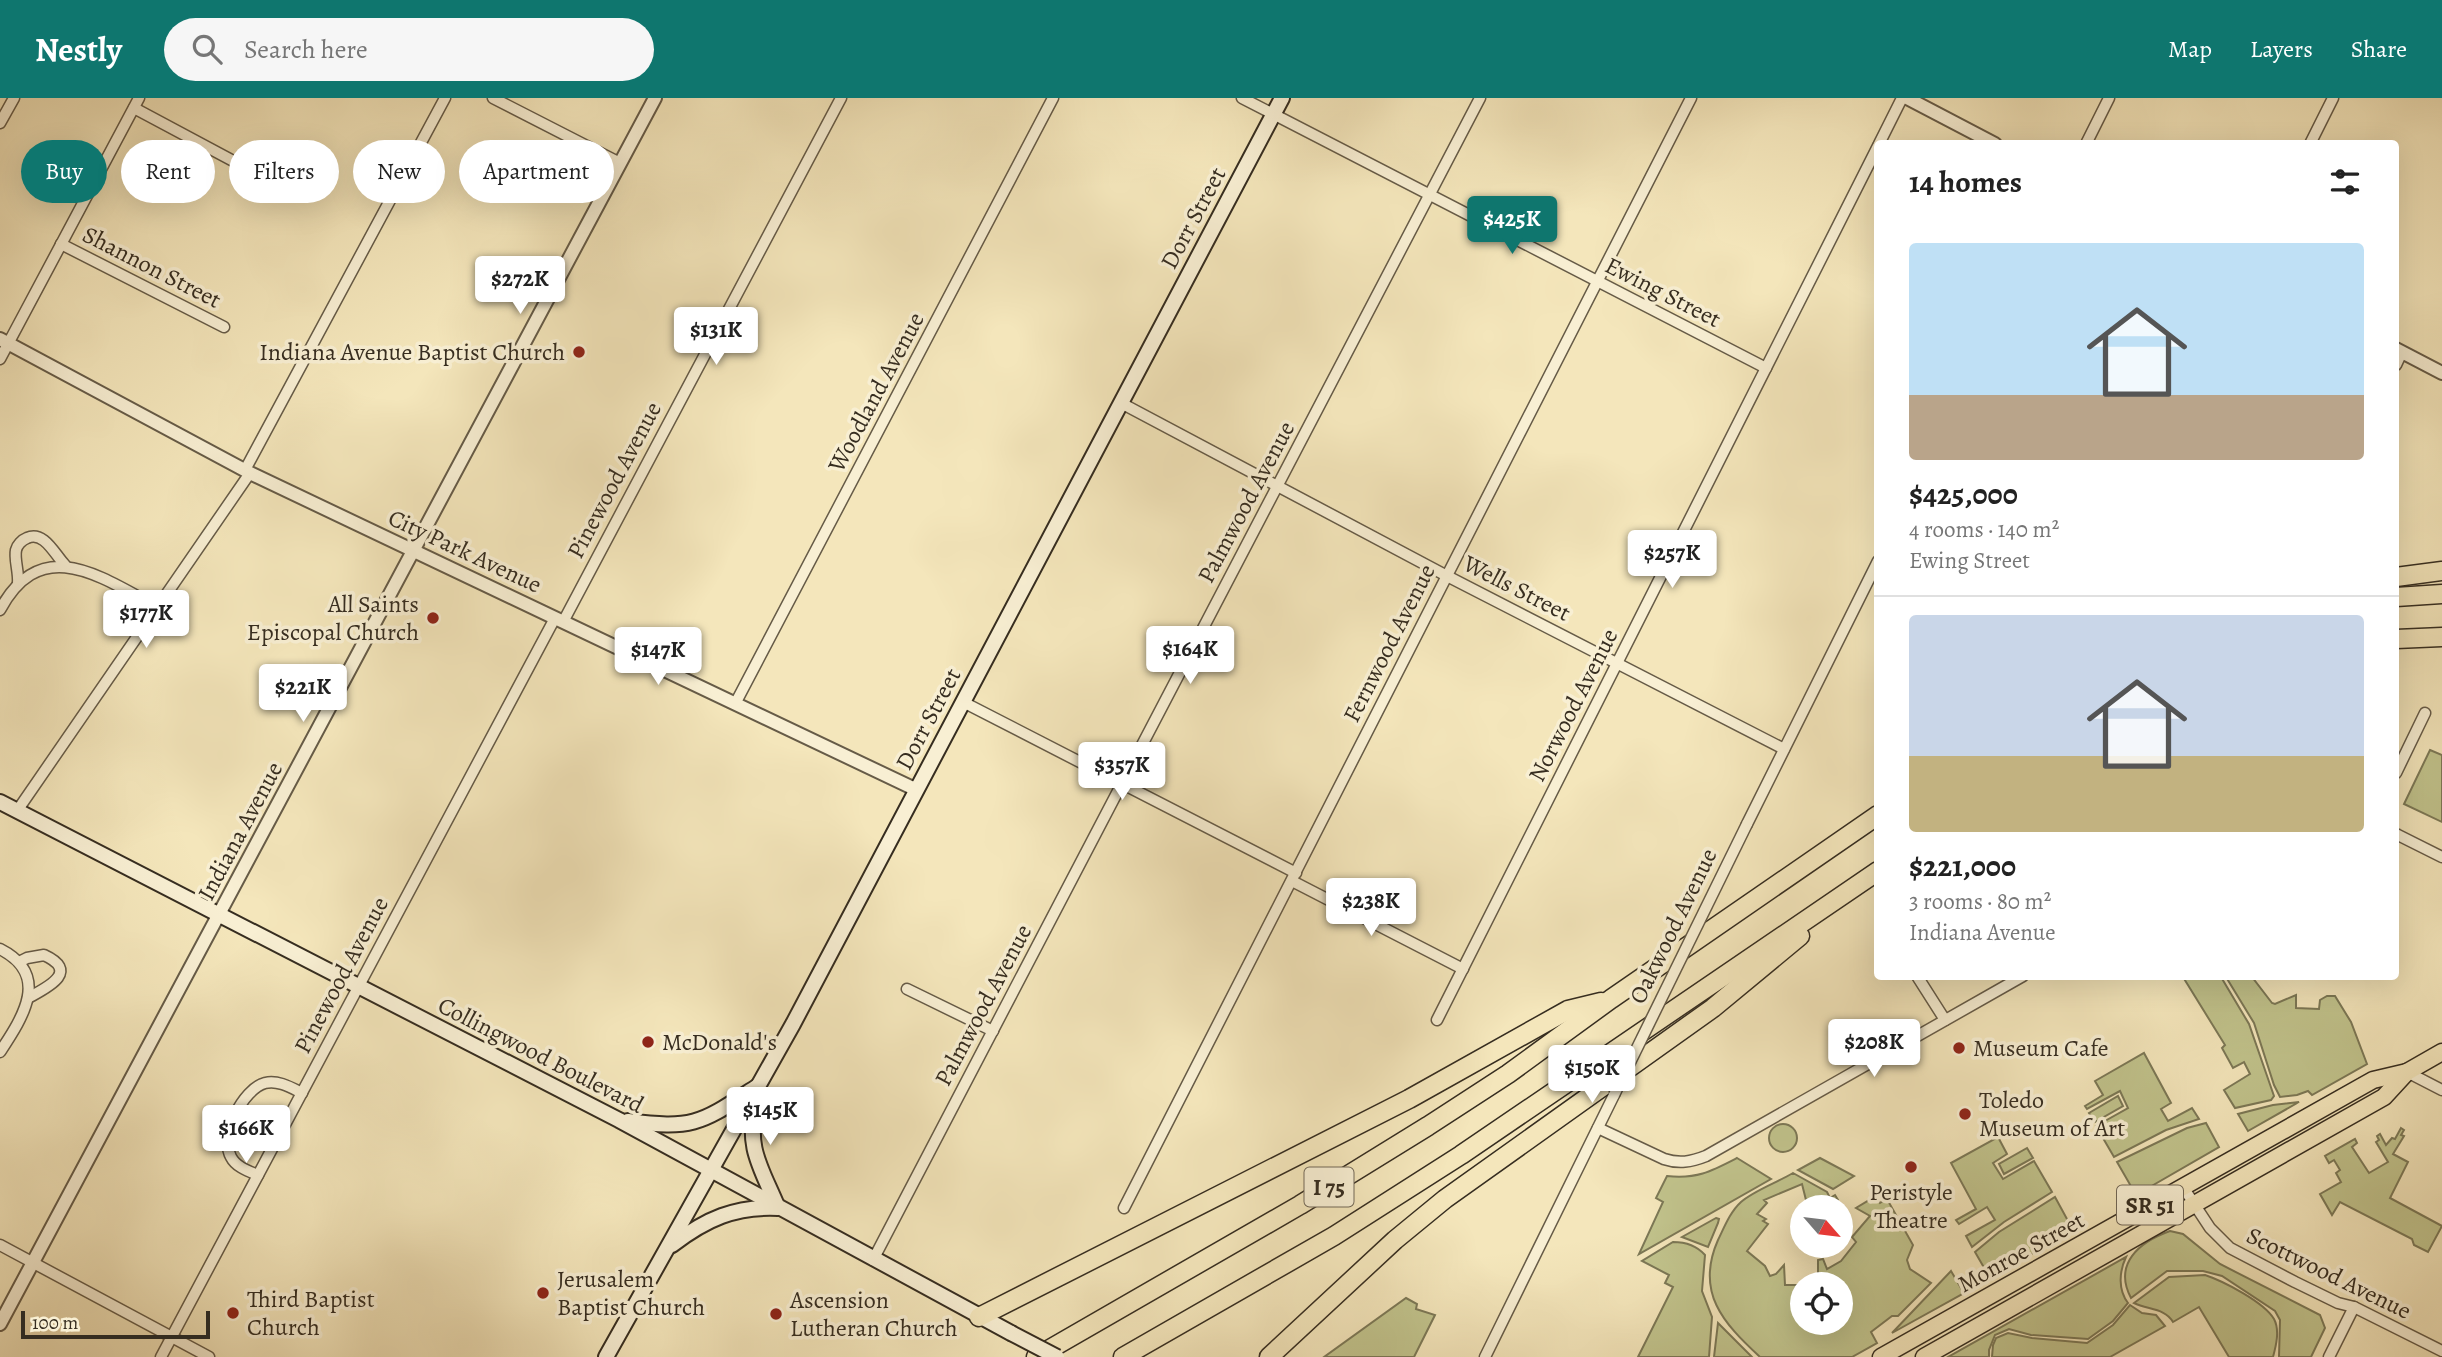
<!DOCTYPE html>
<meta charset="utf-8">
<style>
:root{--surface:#fff;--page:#f6f6f6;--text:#222;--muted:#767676;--line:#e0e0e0;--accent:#0f766e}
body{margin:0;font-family:Alegreya,serif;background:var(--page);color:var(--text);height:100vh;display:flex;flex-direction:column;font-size:26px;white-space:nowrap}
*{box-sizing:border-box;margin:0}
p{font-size:23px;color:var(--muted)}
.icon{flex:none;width:38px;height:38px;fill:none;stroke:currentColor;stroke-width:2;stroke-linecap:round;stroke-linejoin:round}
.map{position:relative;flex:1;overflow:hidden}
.panel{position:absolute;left:1874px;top:42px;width:525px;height:840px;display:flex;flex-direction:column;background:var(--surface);border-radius:7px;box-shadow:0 7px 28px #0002}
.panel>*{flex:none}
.guide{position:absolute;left:21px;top:42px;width:665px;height:63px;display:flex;gap:14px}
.needle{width:46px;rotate:118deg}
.buttons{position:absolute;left:1790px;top:1097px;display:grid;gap:14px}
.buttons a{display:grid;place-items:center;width:63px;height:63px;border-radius:50%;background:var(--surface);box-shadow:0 7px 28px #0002;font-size:35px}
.scale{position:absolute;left:21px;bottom:18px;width:189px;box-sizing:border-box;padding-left:7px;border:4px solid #362d20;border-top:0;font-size:19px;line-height:24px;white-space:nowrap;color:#362d20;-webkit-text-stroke:5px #f8efd3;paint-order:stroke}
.price{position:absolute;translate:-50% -60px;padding:0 16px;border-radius:7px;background:#fff;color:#222;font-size:23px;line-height:46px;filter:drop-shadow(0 2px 4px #0008)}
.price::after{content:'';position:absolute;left:50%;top:42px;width:21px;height:16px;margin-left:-10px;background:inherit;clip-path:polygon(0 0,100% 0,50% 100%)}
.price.on{background:var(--accent);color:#fff}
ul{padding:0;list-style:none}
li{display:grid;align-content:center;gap:14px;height:371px;padding:0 35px}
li+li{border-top:2px solid var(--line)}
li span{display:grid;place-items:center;height:217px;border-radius:7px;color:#555}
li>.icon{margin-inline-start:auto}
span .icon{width:126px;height:126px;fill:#fffc;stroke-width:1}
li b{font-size:30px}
h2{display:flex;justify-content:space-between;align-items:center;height:84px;padding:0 35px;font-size:30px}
.tag{padding:0 24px;border-radius:32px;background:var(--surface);box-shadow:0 7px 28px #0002;font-size:24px;line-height:63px}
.tag.on{background:var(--accent);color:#fff}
header{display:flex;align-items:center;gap:42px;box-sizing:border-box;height:98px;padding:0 35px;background:var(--accent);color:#fff}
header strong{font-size:33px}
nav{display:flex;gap:38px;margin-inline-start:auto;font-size:24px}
.search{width:490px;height:63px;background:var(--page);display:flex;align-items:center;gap:18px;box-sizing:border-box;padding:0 24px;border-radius:38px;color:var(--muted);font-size:26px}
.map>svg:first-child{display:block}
.green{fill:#c1c38c;stroke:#7c7856;stroke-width:2}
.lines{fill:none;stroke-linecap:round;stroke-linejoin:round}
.minor-casing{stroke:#665b47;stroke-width:13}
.tertiary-casing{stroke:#665b47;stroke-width:16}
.secondary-casing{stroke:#362d20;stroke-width:18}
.primary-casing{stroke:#362d20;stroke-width:19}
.motorway-casing{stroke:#362d20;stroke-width:21}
.minor{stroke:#f8efd3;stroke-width:10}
.tertiary{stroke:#f8efd3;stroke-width:12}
.secondary{stroke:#f8efd3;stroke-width:14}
.primary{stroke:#f4e6bb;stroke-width:16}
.motorway{stroke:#f4e6bb;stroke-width:18}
.minor-bridge-casing{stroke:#665b47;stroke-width:13;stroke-linecap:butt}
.secondary-bridge-casing{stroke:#362d20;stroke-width:18;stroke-linecap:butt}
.minor-bridge{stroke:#f8efd3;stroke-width:10}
.secondary-bridge{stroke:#f8efd3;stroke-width:14}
.poi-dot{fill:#8f2418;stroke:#f8efd3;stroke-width:2.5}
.labels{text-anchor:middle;stroke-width:7;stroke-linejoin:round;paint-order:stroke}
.shield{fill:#f8efd3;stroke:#706756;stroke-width:2}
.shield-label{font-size:23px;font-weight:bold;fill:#362d20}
.street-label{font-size:24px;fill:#362d20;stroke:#f8efd3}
.poi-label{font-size:24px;fill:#362d20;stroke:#f8efd3;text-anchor:start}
</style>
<header>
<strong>Nestly</strong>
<div class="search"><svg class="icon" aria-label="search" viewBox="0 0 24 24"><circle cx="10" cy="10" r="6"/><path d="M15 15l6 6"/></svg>Search here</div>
<nav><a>Map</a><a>Layers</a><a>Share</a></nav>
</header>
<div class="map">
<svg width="2442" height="1259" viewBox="0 0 2442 1259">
<rect width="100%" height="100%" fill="#f4e6bb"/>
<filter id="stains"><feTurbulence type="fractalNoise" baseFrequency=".00286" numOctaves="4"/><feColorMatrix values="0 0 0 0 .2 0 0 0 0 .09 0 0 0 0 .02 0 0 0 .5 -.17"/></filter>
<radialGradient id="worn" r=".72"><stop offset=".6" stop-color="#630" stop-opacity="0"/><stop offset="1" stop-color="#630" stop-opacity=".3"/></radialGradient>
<g class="green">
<polygon points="2430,652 2442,657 2442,724 2404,706"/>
<polygon points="2183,879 2221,879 2249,926 2274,998 2271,1002 2235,1010 2224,992 2250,976 2244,964 2233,970 2222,950 2225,947"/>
<polygon points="2226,879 2252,879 2272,905 2275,906 2296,897 2296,910 2319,911 2320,902 2327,898 2335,898 2351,924 2367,966 2312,997 2308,993 2297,997 2280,999 2274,987 2254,925"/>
<polygon points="2144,955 2171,1005 2161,1011 2168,1023 2192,1010 2199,1021 2166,1032 2114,1059 2096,1028 2128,1010 2120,993 2087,1011 2085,1008 2103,997 2095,983"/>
<polygon points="2118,998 2123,1008 2095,1024 2089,1015"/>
<polygon points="2299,1004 2248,1033 2238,1016 2273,1007"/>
<polygon points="2206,1025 2219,1049 2136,1097 2117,1064 2187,1030"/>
<circle cx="1783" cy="1040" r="14"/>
<polygon points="2401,1030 2404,1032 2401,1037 2404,1038 2393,1056 2408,1064 2390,1100 2442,1128 2428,1154 2414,1147 2412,1141 2340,1104 2332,1117 2320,1096 2341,1084 2336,1075 2340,1072 2334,1062 2329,1065 2325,1058 2355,1041 2357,1045 2352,1049 2369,1075 2388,1064 2376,1044 2379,1042 2377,1038 2380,1036 2386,1047 2392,1040 2395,1041"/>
<polygon points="1998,1039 2007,1056 1993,1065 2003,1081 2034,1063 2052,1094 2004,1124 1972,1149 1966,1138 1995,1122 1987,1109 1959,1126 1956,1122 1976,1111 1951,1065"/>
<polygon points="2027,1050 2033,1060 2004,1076 1999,1066"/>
<path d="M1737 1060 1771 1081 1639 1156 1663 1104 1656 1100 1667 1078C1697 1081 1710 1074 1737 1060Z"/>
<polygon points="1820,1060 1854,1078 1833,1091 1798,1072"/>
<path d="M1793 1075 1827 1094 1830 1100 1835 1097 1838 1102 1832 1109 1823 1106 1821 1109 1806 1102 1802 1086 1764 1102 1767 1105 1757 1116 1766 1121 1763 1123 1768 1126 1747 1153 1765 1168 1770 1178 1776 1176 1784 1167 1785 1187H1802V1225H1841V1186H1818V1162L1823 1161 1827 1171 1841 1163 1856 1144 1852 1139 1870 1118 1856 1110 1876 1098 1880 1105 1887 1101 1913 1147 1907 1162 1910 1171 1931 1185 1898 1218H1892L1871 1234 1877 1245 1852 1259H1760C1723 1225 1695 1194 1718 1142 1724 1130 1730 1114 1741 1104 1753 1093 1778 1084 1793 1075Z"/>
<polygon points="2055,1099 2073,1132 1990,1180 1975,1154 1999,1134"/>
<polygon points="1716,1120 1719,1121 1718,1125 1708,1149 1682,1139"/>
<path d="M2170 1133 2183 1136 2220 1166 2320 1217 2325 1230 2311 1259H2279L2280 1222 2275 1213 2222 1178 2203 1173H2167L2131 1200C2113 1166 2139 1144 2170 1133Z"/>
<path d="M1673 1144C1685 1144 1697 1148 1705 1157L1702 1193 1712 1219 1709 1259H1638L1673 1189 1665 1185 1669 1177 1642 1163Z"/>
<path d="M2126 1159C2119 1174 2118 1192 2128 1205L2113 1223 2088 1241 2031 1237 2009 1231 1995 1237 1989 1252V1259H1948Z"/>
<polygon points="1951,1173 1964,1195 1892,1235"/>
<path d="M2205 1177C2223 1183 2264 1204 2274 1221 2280 1232 2276 1248 2273 1259H2229L2199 1209 2173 1224C2165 1210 2148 1212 2134 1205L2169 1179Z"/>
<polygon points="1406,1200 1417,1206 1416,1211 1435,1217 1414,1259 1324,1259"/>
<polygon points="2130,1207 2142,1215 2156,1217 2165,1228 2110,1259 1992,1259 1993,1247 1996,1240 2008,1235 2032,1240 2087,1245 2113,1227"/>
<polygon points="1718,1225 1752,1259 1714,1259"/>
</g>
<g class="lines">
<defs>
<g id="minor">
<polyline points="493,0 620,65"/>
<polyline points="1242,0 1766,270"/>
<polyline points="134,10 295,96"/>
<polyline points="0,25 14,0"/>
<polyline points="1879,46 1902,0"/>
<polyline points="2086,46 2109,0"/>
<polyline points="2310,46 2333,0"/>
<polyline points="61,146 224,229"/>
<polyline points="0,261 139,0"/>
<polyline points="2396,267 2402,254"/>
<polyline points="1121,305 1447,478 1784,651"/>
<polyline points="245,372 445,0"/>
<path d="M18 485C19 474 14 461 16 452 17 447 22 442 27 440 44 432 55 457 65 467"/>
<path d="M0 512C41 435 101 479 157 509"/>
<polyline points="563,524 841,0"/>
<polyline points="963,604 1296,775"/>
<polyline points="735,606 1053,0"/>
<polyline points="2396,675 2425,615"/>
<polyline points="17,713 250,375"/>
<polyline points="1747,726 1878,463"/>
<polyline points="2396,736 2442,759"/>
<polyline points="1292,783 1463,871"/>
<path d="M0 851C51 877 23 919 0 954"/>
<path d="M19 864 27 860 44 857C81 874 46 890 28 900"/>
<polyline points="1917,878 1945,922"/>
<polyline points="907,891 993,933"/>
<polyline points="1437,922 1878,48"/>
<polyline points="2407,974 2442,992"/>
<path d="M1598 1030 1664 1061C1679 1066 1691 1064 1706 1058L2023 878"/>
<path d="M258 1077C248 1073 236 1069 231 1059 219 1038 243 991 265 985 278 982 290 989 302 995"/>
<polyline points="2183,1089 2210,1130 2230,1150 2295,1184 2338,1205 2354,1209 2442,1253"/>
<polyline points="1124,1110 1691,0"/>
<polyline points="0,1147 209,1259"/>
<polyline points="873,1162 1480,0"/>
<polyline points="161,1259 555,520"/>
<polyline points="1485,1259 1614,997"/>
<polyline points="2329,1259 2354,1209"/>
</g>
<g id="tertiary">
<polyline points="1907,0 1995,46"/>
<polyline points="0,241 250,375 917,692"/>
<polyline points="2396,251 2442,275"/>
<polyline points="0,1226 655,0"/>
</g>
<g id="secondary">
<polyline points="0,704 619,1022 1011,1235"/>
<path d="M628 1023C696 1032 702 1024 758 988"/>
<path d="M672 1147C706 1121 735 1108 778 1110 760 1067 746 1051 756 1003"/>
<polyline points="606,1259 793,926 1282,0"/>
</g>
<g id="primary">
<polyline points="1881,1259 2373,982 2407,974"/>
<polyline points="1924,1259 2384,999 2407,974 2442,954"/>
</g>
<g id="motorway">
<polyline points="2396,479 2442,473"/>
<polyline points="2396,499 2442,496"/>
<polyline points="2396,541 2442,539"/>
<polyline points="979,1219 1409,1001 1568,912 1601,904"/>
<polyline points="1036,1259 1300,1107 1428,1028 1508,976 1611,901 1878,717"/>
<polyline points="1123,1259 1334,1138 1461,1057 1878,773"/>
<polyline points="1269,1259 1395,1142 1445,1101 1713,910 1800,838"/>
</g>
</defs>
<use href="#minor" class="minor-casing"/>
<use href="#tertiary" class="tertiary-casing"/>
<use href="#secondary" class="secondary-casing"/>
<use href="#primary" class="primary-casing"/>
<use href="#motorway" class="motorway-casing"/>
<use href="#minor" class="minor"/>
<use href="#tertiary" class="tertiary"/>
<use href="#secondary" class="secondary"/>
<use href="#primary" class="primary"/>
<use href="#motorway" class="motorway"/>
<defs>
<polyline id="minor-bridge" points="1614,997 1747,726"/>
<polyline id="secondary-bridge" points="1011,1235 1057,1259"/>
</defs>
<use href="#minor-bridge" class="minor-bridge-casing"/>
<use href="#secondary-bridge" class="secondary-bridge-casing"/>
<use href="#minor-bridge" class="minor-bridge"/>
<use href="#secondary-bridge" class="secondary-bridge"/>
</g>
<g class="poi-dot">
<circle cx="579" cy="254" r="7"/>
<circle cx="433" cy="520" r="7"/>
<circle cx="648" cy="944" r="7"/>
<circle cx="1959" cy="950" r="7"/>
<circle cx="1965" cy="1016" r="7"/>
<circle cx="1911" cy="1069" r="7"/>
<circle cx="543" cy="1195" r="7"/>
<circle cx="233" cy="1215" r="7"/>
<circle cx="776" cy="1216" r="7"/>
</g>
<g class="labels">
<g class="shield">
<rect x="1304.5" y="1069.5" width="49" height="39" rx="5"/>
<rect x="2117" y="1087.5" width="66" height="39" rx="5"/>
</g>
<g class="shield-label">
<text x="1329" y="1097">I 75</text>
<text x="2150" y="1115">SR 51</text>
</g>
<g class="street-label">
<text transform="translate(1193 120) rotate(-62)" y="8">Dorr Street</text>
<text transform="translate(152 169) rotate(27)" y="8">Shannon Street</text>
<text transform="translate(1663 194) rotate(27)" y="8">Ewing Street</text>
<text transform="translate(876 294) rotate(-62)" y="8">Woodland Avenue</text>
<text transform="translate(614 382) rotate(-62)" y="8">Pinewood Avenue</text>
<text transform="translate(1246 404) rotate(-62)" y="8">Palmwood Avenue</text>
<text transform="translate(465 453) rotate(25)" y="8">City Park Avenue</text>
<text transform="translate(1517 490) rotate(27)" y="8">Wells Street</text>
<text transform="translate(1389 545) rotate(-63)" y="8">Fernwood Avenue</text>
<text transform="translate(1573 607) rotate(-63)" y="8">Norwood Avenue</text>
<text transform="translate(928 621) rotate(-62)" y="8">Dorr Street</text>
<text transform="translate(240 733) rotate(-62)" y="8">Indiana Avenue</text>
<text transform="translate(1673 828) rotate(-64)" y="8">Oakwood Avenue</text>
<text transform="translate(341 877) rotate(-62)" y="8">Pinewood Avenue</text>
<text transform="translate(983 907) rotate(-62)" y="8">Palmwood Avenue</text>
<text transform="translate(541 957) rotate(27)" y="8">Collingwood Boulevard</text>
<text transform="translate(2021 1154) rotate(-29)" y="8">Monroe Street</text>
<text transform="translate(2329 1175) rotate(26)" y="8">Scottwood Avenue</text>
</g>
<g class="poi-label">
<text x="565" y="262" text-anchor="end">Indiana Avenue Baptist Church</text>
<text x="419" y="514" text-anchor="end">All Saints<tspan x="419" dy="28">Episcopal Church</tspan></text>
<text x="662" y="952">McDonald's</text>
<text x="1973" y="958">Museum Cafe</text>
<text x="1979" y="1010">Toledo<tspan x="1979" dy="28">Museum of Art</tspan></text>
<text x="1911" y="1102" text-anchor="middle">Peristyle<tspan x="1911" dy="28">Theatre</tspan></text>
<text x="557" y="1189">Jerusalem<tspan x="557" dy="28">Baptist Church</tspan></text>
<text x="247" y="1209">Third Baptist<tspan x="247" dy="28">Church</tspan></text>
<text x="790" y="1210">Ascension<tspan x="790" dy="28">Lutheran Church</tspan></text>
</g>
</g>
<rect width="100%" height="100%" filter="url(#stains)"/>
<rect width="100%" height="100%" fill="url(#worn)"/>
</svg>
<div class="buttons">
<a><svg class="needle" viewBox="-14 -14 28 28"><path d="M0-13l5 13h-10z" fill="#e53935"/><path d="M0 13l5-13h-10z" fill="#767676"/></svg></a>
<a><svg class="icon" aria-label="locate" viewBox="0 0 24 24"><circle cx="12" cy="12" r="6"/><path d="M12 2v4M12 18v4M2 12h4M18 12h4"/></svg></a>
</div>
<div class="scale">100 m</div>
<b class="price on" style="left:1512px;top:158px">$425K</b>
<b class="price" style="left:520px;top:218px">$272K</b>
<b class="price" style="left:716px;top:269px">$131K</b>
<b class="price" style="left:1672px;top:492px">$257K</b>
<b class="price" style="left:146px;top:552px">$177K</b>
<b class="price" style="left:1190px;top:588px">$164K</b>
<b class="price" style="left:658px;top:589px">$147K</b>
<b class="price" style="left:303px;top:626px">$221K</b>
<b class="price" style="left:1122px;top:704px">$357K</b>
<b class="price" style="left:1371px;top:840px">$238K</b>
<b class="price" style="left:1874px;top:981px">$208K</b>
<b class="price" style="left:1592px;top:1007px">$150K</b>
<b class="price" style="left:770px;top:1049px">$145K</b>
<b class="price" style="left:246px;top:1067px">$166K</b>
<div class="guide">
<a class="tag on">Buy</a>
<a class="tag">Rent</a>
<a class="tag">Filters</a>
<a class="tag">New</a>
<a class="tag">Apartment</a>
</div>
<section class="panel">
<h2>14 homes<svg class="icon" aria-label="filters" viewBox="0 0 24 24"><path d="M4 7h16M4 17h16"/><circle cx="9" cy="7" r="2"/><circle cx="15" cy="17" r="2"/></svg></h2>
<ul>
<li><span style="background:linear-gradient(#bfe0f5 70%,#b9a48a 0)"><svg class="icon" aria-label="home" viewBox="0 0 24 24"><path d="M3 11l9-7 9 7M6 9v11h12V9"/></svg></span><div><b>$425,000</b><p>4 rooms · 140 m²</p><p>Ewing Street</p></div></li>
<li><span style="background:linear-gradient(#c9d6e8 65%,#c2b280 0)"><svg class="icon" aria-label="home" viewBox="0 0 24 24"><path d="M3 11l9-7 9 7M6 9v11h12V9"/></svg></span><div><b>$221,000</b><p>3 rooms · 80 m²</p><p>Indiana Avenue</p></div></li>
</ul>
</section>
</div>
